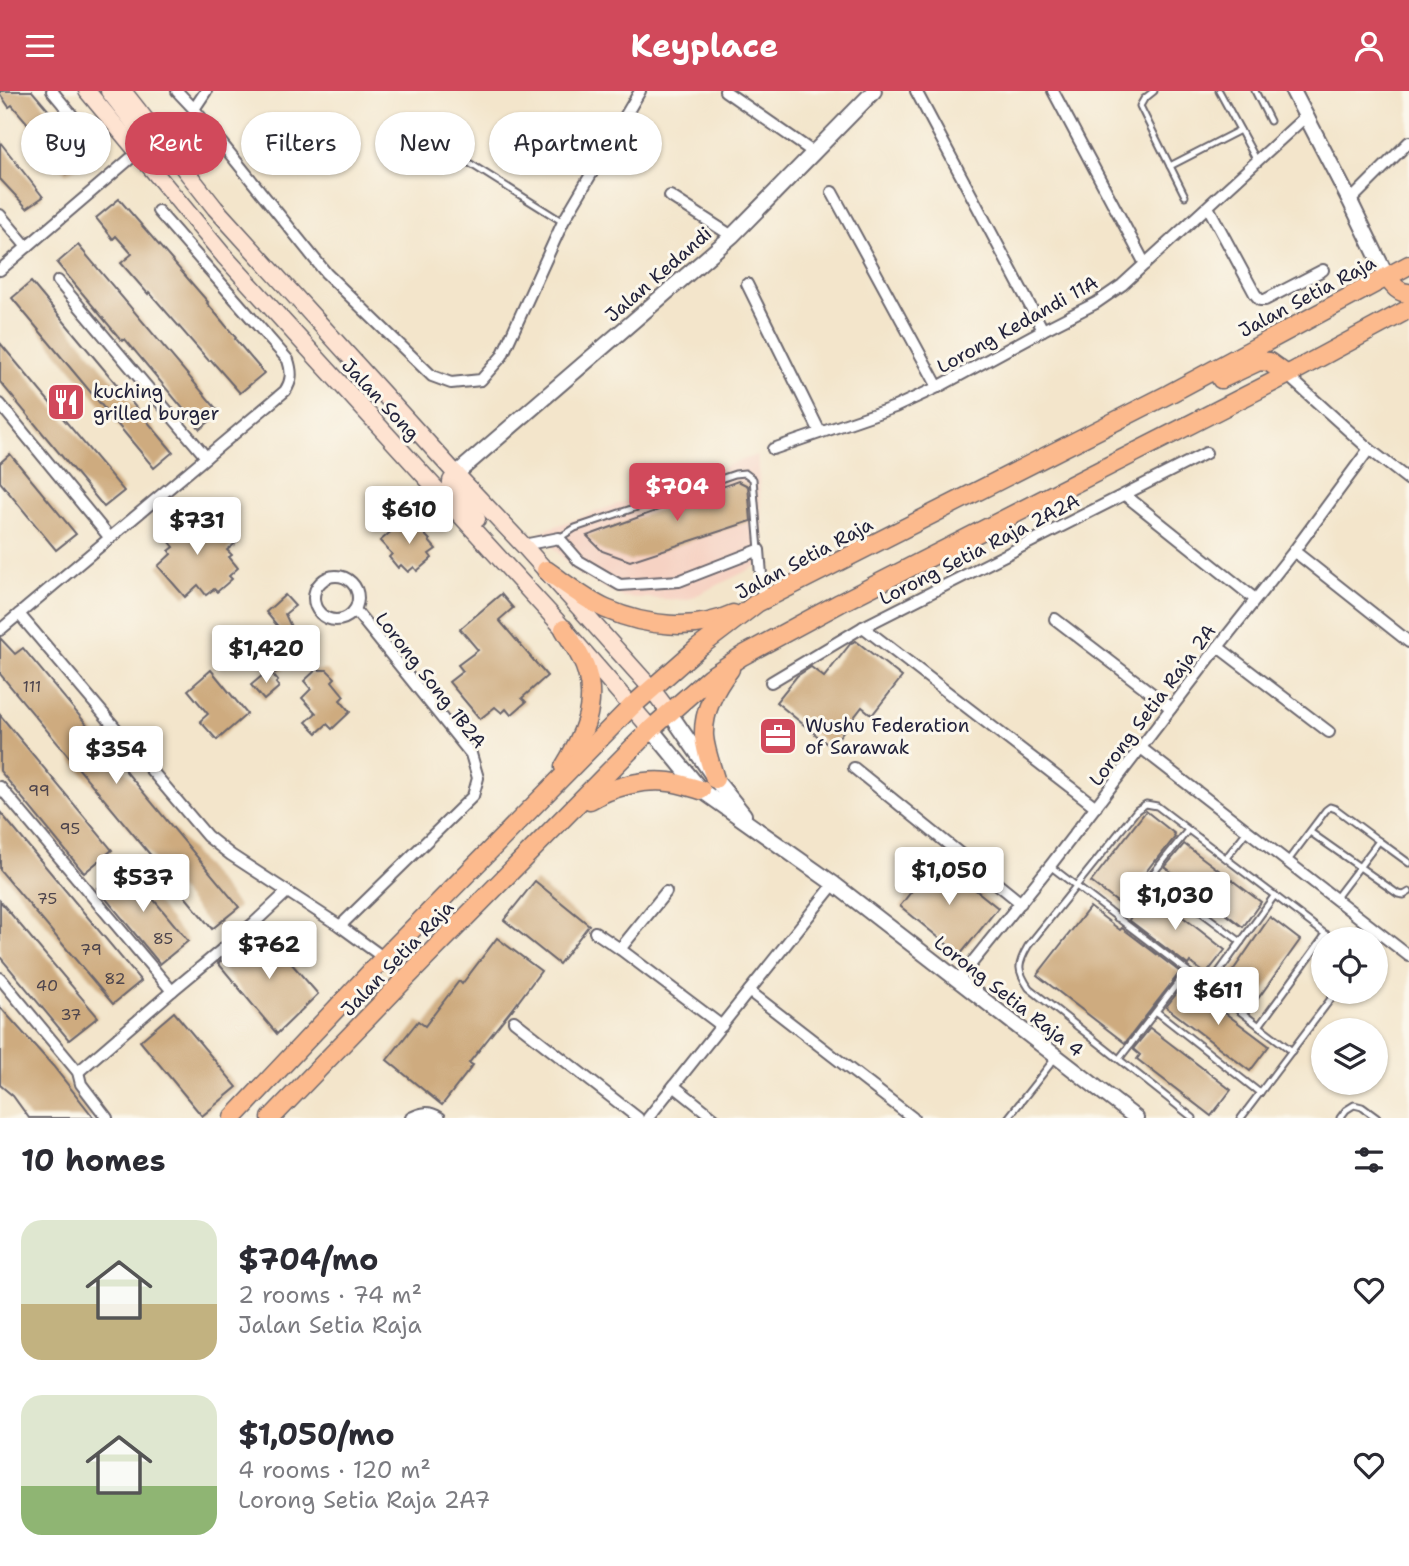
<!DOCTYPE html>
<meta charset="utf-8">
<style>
:root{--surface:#fff;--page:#f2f2f3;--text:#2b2b33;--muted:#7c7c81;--accent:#d1495b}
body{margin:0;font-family:"Shantell Sans",sans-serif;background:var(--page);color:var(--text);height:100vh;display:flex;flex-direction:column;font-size:26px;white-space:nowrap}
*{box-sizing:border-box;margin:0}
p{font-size:23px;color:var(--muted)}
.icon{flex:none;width:38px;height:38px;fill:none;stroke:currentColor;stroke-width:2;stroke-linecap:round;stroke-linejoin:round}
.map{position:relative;height:1027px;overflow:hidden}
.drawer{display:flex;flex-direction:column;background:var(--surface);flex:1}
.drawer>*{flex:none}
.banner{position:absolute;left:21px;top:21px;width:700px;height:63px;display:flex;gap:14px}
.fabs{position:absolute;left:1311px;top:836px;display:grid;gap:14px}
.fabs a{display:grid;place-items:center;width:77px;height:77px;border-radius:50%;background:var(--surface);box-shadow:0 2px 5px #0004;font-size:35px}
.price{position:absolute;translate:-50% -60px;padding:0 16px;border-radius:7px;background:#fff;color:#222;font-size:23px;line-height:46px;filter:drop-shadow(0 2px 4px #0008)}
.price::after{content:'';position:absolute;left:50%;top:42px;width:21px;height:16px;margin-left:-10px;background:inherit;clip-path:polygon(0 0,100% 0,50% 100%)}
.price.selected{background:var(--accent);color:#fff}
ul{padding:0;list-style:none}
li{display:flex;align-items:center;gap:21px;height:175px;padding:0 21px}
li span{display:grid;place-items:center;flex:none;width:196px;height:140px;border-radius:21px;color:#555}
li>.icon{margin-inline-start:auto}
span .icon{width:84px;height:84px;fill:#fffc;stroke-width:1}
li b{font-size:30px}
h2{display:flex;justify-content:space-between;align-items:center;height:84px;padding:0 21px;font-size:30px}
.tag{padding:0 24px;border-radius:32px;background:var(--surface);box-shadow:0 2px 5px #0004;font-size:24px;line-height:63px}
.tag.selected{background:var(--accent);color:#fff}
header{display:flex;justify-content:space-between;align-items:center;height:91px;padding:0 21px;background:var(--accent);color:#fff;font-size:32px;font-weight:700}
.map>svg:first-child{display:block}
.built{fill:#f6d2c3}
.building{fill:#ceab7f}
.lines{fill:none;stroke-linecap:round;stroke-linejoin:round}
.service-casing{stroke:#6b666d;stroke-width:9}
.minor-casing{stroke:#6b666d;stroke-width:14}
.tertiary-casing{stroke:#6b666d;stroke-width:18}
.secondary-casing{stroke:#6b666d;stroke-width:19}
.primary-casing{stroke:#6b666d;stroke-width:21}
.service{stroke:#fff;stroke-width:5}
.minor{stroke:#fff;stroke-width:10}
.tertiary{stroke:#fff;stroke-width:14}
.secondary{stroke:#fee3d1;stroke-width:16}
.primary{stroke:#fcba8d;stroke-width:18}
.labels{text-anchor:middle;stroke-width:6;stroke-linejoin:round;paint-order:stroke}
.number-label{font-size:16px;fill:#4d444c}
.street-label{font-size:19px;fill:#22223b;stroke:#fbf7ec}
.poi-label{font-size:19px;fill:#22223b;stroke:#fbf7ec;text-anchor:start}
</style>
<header><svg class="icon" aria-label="menu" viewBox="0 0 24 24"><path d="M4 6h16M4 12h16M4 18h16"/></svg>Keyplace<svg class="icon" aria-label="person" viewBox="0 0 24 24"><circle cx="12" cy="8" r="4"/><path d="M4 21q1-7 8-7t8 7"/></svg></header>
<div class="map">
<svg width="1409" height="1027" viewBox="0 0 1409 1027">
<rect width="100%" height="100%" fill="#fbf7ec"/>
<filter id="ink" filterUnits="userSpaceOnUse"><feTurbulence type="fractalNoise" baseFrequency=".0143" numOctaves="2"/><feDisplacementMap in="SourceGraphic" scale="14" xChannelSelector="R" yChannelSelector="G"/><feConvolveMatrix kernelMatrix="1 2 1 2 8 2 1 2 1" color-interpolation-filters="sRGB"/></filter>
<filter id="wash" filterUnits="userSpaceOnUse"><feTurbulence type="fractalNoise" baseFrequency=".00686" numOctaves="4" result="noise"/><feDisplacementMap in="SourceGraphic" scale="28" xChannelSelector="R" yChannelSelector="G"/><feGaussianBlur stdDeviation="1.57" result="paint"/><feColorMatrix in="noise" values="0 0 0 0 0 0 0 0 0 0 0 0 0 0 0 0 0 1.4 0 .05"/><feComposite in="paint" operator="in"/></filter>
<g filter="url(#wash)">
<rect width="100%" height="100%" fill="#f3e5cb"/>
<polygon class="built" points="757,364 765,471 687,509 622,506 577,482 539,441"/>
<g id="blocks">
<g class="building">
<polygon points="0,0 32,0 61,34 60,35 88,68 66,83 45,56 47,55 12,14 9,16 0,3"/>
<polygon points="0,51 43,106 27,117 0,88"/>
<polygon points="119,108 208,211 207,212 236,247 235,248 264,282 240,302 211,269 209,270 149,201 148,203 121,172 132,163 116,145 113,148 96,127"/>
<polygon points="78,154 220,322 200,338 125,248 122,250 57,172"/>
<polygon points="31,191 173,361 154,377 12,207"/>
<polygon points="0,252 124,400 104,416 0,291"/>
<polygon points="10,363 76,443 56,459 0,391 0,372"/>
<polygon points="738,390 748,395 751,430 630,470 602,460 587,445"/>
<polygon points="173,421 187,436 191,432 195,437 201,433 208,442 210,440 215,445 225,437 237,451 227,459 232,464 229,466 238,477 229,485 232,488 217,501 214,498 206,504 198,494 185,506 158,475 171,463 169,460 174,456 170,451 172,449 159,433"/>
<polygon points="408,426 430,449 429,450 436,458 429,463 432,467 417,480 414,476 408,481 401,474 398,477 389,466 392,463 380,450"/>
<polygon points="501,503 513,517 499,529 547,585 522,607 526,611 511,624 506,618 502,622 495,616 480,628 449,591 463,580 458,574 478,559 460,538"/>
<polygon points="285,504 295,515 285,523 306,568 275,582 259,548 280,538 266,521"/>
<polygon points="0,547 15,563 23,557 239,816 212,838 0,583"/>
<polygon points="856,550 902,586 872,624 862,616 831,656 776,611 797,585 811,576 824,586 851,552"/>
<polygon points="211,579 247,623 217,649 200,630 208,623 188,599"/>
<polygon points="269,579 278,590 276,592 279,596 264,609 251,594"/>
<polygon points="316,579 327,579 335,587 332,590 344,605 340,609 350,621 332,638 327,633 317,642 306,631 316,622 302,607 311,598 304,590"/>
<polygon points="0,624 112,759 84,782 0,680"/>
<polygon points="1146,720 1175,743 1174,745 1175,746 1156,770 1155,769 1121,814 1091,791"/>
<polygon points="0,721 141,890 113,913 0,779"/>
<polygon points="1184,753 1261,811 1243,836 1165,776"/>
<polygon points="937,768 998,817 960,864 900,815"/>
<polygon points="125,774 188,850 160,873 97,797"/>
<polygon points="535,790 589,834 559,873 504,829"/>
<polygon points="1147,798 1225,859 1206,883 1190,871 1188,874 1129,829 1132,824 1129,821"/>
<polygon points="0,810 98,926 69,949 0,866"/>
<polygon points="1090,816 1120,839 1122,837 1180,881 1125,952 1037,884"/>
<polygon points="1270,826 1300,849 1252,916 1223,894"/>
<polygon points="263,840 318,903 277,943 218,872"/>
<polygon points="497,847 541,880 512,919 511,919 469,972 473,974 442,1014 387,969 418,930 425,935 459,890 462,893"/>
<polygon points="1185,892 1269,955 1250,980 1166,916"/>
<polygon points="0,916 53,975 94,1027 29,1027 13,1005 0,994"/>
<polygon points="174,921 237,996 202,1025 140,950"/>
<polygon points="1150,937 1231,999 1211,1025 1137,968 1140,964 1133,958"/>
</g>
</g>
</g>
<g filter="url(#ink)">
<use href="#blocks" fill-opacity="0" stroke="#6b666d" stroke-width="2"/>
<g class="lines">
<defs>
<g id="service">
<polyline points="1154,0 1144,8 1140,15 1185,105"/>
<polyline points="1219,0 1257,70"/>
<polyline points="1255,0 1270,30"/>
<polyline points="466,70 563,131"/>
<polyline points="1170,75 1240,39"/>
<polyline points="559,447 575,437 735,383 745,382 753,388 759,459"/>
<polyline points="1310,741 1398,803 1404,804 1409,801"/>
<polyline points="1379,750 1409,772"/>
<polyline points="1226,767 1247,740"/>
<polyline points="1287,771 1326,719 1330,716 1336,718 1379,750 1335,808"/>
<polyline points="1050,775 1292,960"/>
<polyline points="1152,784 1241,851"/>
<polyline points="1117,827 1188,739"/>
<polyline points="1208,896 1275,804"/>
<polyline points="1157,921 1260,1002"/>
<polyline points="1259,935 1326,843"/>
<polyline points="1119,968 1187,880"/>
<polyline points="1008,1027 1056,966"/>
<path d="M1193 1027 1029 897C1017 879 1017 874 1028 855L1137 719 1146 713 1157 715 1333 849"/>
<polyline points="1241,1027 1336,901"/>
<polyline points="1340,1027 1346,1019 1354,1014 1362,1016 1377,1027"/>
</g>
<g id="minor">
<polyline points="52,0 86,41"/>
<polyline points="177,0 194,18"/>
<polyline points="206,0 194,18 326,182 432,285 451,292 481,289 502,265 563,131 640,0"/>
<polyline points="725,0 813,61"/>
<polyline points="916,0 1043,239"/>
<polyline points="1053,0 1145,173"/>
<polyline points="832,101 938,296"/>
<polyline points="670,105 732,145"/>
<polyline points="1350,110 1409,51"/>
<polyline points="1208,116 1255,203 1260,209 1265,209 1323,179"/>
<polyline points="0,124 27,156"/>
<polyline points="0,179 138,61"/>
<polyline points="58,190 206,366"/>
<polyline points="747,193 820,341"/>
<polyline points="1287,284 1369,358 1409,389"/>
<polyline points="0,313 110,447"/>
<polyline points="773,358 895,316 938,296 1043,239 1096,212 1122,194 1305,26"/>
<polyline points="1125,404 1255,508"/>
<polyline points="523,454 559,447 579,470 620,494 679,490 759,459 763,509"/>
<polyline points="1294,460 1409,551"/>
<circle cx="336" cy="507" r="22"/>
<polyline points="19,523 207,745 231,764 340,835 384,867"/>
<polyline points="1055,528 1171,617"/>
<polyline points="863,536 1096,716"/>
<path d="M0 539 285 300C292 290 292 281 288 269L158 120"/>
<polyline points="1218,556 1329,641"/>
<polyline points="771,591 863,536 1206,362"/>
<polyline points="1141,657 1409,865"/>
<polyline points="854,677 1021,812"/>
<polyline points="0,696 172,900"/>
<polyline points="340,835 473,705 478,687 471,663 355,519"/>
<polyline points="595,841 620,858 722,935"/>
<polyline points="620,858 666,801"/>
<polyline points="0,887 78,981 81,993 107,1027"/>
<polyline points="958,889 1050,775 1218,556 1294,460 1369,358"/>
<polyline points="749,900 913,1027"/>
<polyline points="514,930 638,1027"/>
<polyline points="78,981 172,900 254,832 287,801"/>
<polyline points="674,995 714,1027"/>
<path d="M411 1027C422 1021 429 1020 440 1027"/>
<polyline points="648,1027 834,793"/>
</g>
<g id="tertiary">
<polyline points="1293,0 1350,110 1387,186"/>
<polyline points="456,383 732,145 874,0"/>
<polyline points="669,621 715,688 744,724"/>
<polyline points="651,638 701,699 834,793 1136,1027"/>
</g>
<g id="secondary">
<polyline points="87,0 224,165 564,538 651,638"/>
<polyline points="109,0 144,45 146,50 145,56 138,61"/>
<polyline points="123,0 215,117 456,383 523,454 651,597 669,621"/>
<polyline points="456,383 451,390 451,396 477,428"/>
</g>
<g id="primary">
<path d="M1387 186C1393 194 1398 202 1409 202"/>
<polyline points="1221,288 1259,270 1269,271 1287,284"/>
<path d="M546 479C565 492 584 508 606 518 645 535 694 541 733 523"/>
<path d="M564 538C572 552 583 566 587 582 597 616 582 647 564 676"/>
<path d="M715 688C711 674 705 659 704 645 703 620 716 596 730 578"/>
<path d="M590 709C612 696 642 688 669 691 679 692 690 696 701 699"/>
<polyline points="233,1027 384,867 631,616 698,557 757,512 1169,303 1409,174"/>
<polyline points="271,1027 406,887 651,638 710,586 742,565 840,512 1287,284 1409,218"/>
</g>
</defs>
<use href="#service" class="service-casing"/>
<use href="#minor" class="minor-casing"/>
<use href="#tertiary" class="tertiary-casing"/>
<use href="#secondary" class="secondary-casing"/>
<use href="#primary" class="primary-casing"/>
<use href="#service" class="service"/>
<use href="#minor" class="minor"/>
<use href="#tertiary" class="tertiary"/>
<use href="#secondary" class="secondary"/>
<use href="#primary" class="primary"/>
</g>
</g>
<defs>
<symbol id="restaurant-square" viewBox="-11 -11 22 22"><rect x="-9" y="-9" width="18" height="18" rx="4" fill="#d1495b" stroke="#fbf7ec"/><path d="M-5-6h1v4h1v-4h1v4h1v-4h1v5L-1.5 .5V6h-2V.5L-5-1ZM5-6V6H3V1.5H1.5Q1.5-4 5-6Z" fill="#fff"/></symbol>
<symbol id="office-square" viewBox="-11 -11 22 22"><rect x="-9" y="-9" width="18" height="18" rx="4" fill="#d1495b" stroke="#fbf7ec"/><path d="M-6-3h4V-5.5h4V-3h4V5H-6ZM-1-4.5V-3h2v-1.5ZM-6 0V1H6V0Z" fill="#fff"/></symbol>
</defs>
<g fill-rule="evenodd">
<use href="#restaurant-square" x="44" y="289" width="44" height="44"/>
<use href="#office-square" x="756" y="623" width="44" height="44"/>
</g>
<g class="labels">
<g class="number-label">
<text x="32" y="601">111</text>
<text x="39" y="705">99</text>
<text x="70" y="743">95</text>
<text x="47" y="813">75</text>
<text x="163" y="853">85</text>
<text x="91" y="864">79</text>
<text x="115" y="893">82</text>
<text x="47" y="900">40</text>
<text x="71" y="929">37</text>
</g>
<g class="street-label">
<text transform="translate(658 183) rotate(-41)" y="7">Jalan Kedandi</text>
<text transform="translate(1307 205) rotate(-28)" y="7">Jalan Setia Raja</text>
<text transform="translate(1017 233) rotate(-29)" y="7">Lorong Kedandi 11A</text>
<text transform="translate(381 308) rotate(47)" y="7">Jalan Song</text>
<text transform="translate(979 458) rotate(-27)" y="7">Lorong Setia Raja 2A2A</text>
<text transform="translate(804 467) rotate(-28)" y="7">Jalan Setia Raja</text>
<text transform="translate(431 589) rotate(52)" y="7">Lorong Song 1B2A</text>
<text transform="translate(1152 614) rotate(-53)" y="7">Lorong Setia Raja 2A</text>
<text transform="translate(397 867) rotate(-46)" y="7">Jalan Setia Raja</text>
<text transform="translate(1009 905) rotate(38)" y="7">Lorong Setia Raja 4</text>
</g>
<g class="poi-label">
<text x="93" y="307">kuching<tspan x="93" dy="22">grilled burger</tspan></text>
<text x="805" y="641">Wushu Federation<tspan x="805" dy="22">of Sarawak</tspan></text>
</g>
</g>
</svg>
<div class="fabs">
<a><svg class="icon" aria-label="locate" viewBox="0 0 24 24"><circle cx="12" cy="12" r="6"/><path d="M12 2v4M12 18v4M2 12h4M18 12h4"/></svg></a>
<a><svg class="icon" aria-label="layers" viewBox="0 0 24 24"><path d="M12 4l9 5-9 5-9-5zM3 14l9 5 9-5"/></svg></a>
</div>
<b class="price selected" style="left:677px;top:432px">$704</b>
<b class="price" style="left:409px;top:455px">$610</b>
<b class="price" style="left:197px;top:466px">$731</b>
<b class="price" style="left:266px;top:594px">$1,420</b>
<b class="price" style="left:116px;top:695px">$354</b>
<b class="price" style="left:949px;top:816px">$1,050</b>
<b class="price" style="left:143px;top:823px">$537</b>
<b class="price" style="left:1175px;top:841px">$1,030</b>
<b class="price" style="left:269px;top:890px">$762</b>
<b class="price" style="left:1218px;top:936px">$611</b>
<div class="banner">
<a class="tag">Buy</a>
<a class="tag selected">Rent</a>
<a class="tag">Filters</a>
<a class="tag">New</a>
<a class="tag">Apartment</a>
</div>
</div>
<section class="drawer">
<h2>10 homes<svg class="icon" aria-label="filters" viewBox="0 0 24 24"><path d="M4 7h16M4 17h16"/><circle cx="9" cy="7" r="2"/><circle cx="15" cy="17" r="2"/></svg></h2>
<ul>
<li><span style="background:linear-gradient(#dfe7d0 60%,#c2b280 0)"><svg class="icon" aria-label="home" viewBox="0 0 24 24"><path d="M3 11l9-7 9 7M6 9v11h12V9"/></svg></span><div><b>$704/mo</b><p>2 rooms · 74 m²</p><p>Jalan Setia Raja</p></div><svg class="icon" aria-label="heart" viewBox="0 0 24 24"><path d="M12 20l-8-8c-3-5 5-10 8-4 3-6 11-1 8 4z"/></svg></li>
<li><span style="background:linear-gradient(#dfe7d0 65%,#8fb573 0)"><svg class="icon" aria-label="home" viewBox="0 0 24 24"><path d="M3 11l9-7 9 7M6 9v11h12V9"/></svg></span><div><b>$1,050/mo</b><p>4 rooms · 120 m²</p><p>Lorong Setia Raja 2A7</p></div><svg class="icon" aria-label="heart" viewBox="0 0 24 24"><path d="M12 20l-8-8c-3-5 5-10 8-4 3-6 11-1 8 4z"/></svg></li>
</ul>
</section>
